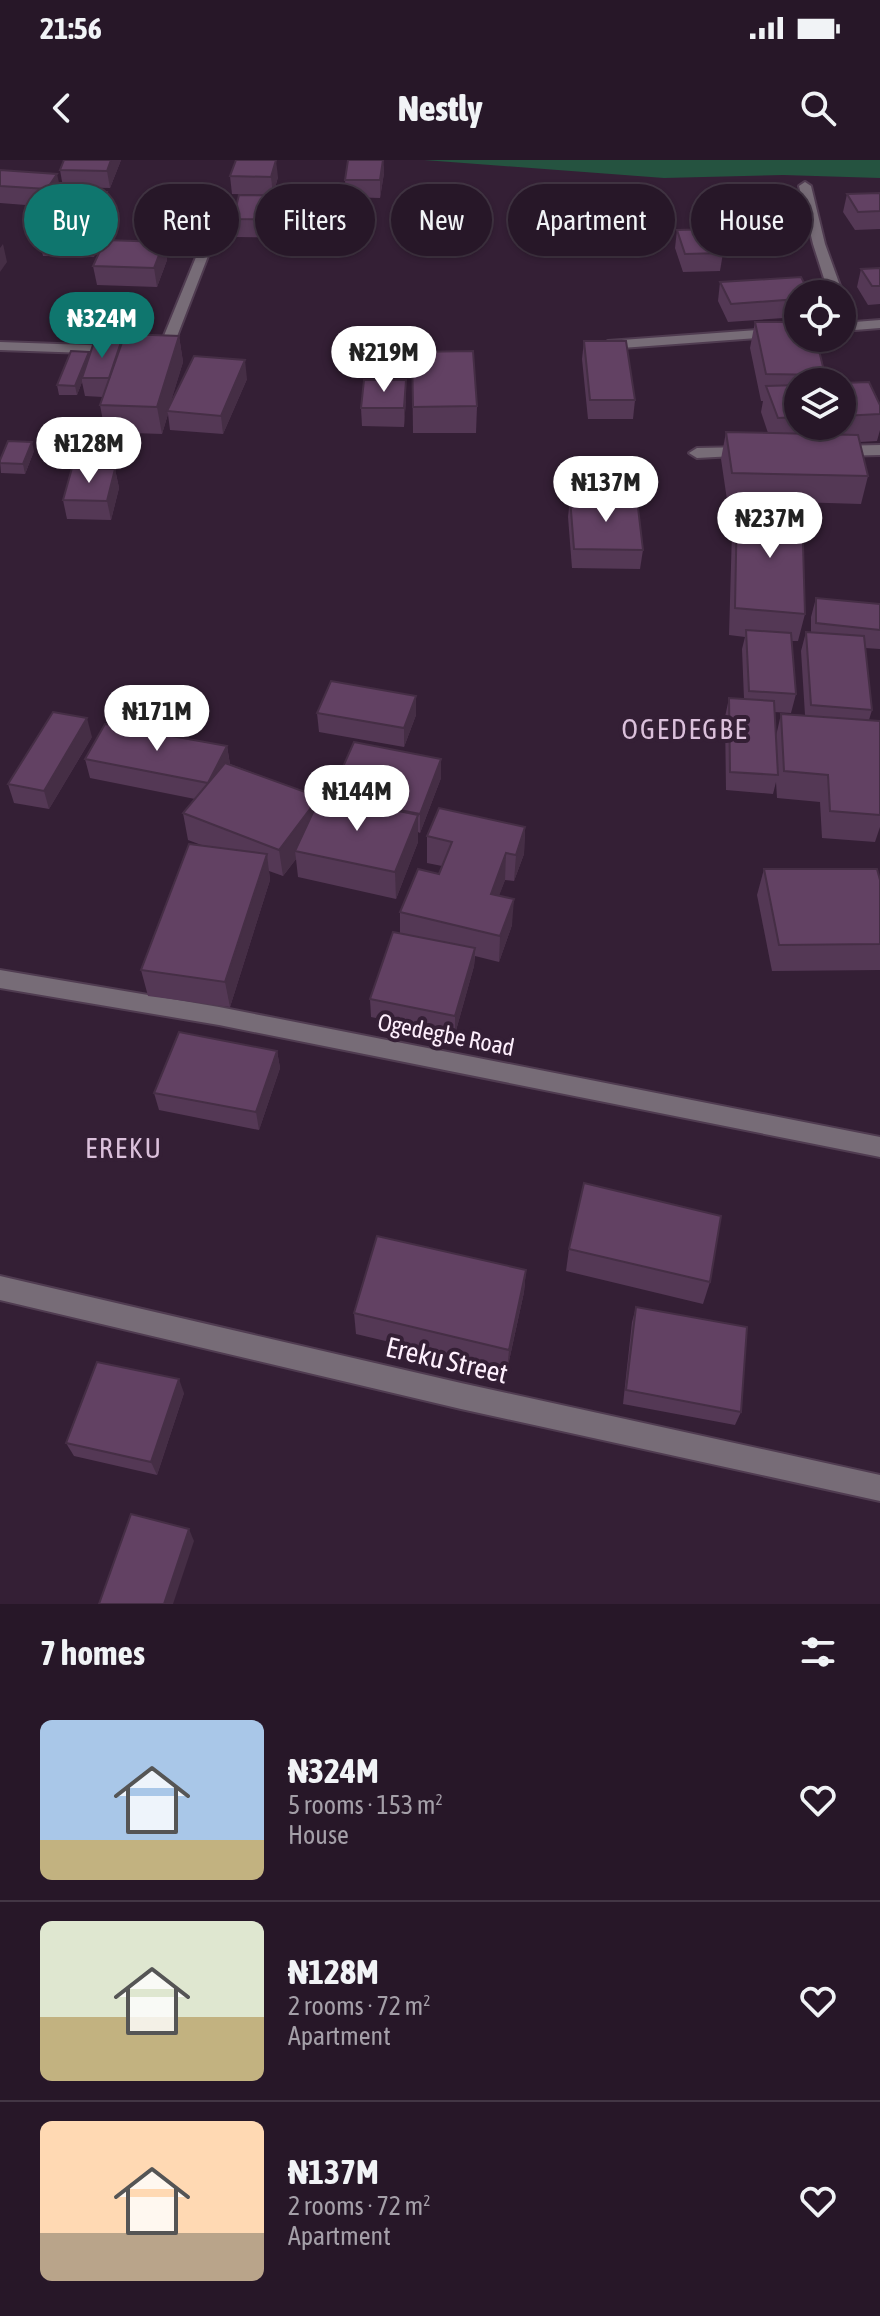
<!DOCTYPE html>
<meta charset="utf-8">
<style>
:root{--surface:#271728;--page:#2f2030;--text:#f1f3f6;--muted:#a49fa8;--line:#433645;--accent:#0f766e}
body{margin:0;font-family:"Asap Condensed",sans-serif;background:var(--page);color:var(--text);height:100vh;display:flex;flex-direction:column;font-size:30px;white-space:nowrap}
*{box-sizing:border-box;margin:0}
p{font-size:26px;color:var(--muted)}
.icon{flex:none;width:44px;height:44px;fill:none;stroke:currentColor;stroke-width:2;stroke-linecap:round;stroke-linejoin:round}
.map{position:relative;height:1444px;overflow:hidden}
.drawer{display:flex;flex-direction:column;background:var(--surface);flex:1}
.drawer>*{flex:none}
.banner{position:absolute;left:24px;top:24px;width:832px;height:72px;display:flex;gap:16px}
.tools{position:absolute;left:784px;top:120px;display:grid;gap:16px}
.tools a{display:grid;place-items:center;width:72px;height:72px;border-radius:50%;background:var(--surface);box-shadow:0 2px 6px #0004,0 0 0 2px var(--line);font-size:40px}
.price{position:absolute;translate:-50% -68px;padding:0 18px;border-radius:28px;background:#fff;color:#222;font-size:26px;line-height:52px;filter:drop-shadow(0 2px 4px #0008)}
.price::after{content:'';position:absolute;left:50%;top:48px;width:24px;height:18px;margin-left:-12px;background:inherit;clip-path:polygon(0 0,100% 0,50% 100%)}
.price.on{background:var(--accent);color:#fff}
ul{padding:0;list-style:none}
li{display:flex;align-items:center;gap:24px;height:200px;padding:0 40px}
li+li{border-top:2px solid var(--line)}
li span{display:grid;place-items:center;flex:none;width:224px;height:160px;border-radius:12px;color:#555}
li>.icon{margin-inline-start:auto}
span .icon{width:96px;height:96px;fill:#fffc;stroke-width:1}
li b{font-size:34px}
h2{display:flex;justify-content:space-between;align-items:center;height:96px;padding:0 40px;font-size:34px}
.pill{padding:0 28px;border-radius:36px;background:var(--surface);box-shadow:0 2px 6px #0004,0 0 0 2px var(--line);font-size:28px;line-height:72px}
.pill.on{background:var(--accent);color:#fff}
.status{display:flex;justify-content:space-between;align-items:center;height:56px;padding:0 40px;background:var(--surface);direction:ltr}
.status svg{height:22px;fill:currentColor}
header{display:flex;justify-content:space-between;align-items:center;height:104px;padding:0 40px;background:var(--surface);font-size:36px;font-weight:800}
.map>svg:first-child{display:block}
.green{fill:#255340}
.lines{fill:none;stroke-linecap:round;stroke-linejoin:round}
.street-casing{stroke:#503c51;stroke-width:4}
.street{fill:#776c77;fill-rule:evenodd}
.wall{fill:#543855}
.shaded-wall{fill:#452e45}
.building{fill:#624163;stroke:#452e45;stroke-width:2}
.labels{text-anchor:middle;stroke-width:8;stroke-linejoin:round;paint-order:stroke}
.street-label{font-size:24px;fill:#feeffd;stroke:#341f35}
.quarter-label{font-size:28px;letter-spacing:2px;fill:#dbc0db;stroke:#341f35}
.near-street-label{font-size:28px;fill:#feeffd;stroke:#341f35}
</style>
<div class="status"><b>21:56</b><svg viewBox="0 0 49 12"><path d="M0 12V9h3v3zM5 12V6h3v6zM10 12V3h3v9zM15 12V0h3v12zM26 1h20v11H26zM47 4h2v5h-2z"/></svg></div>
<header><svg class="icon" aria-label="back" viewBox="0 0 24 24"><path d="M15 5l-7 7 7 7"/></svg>Nestly<svg class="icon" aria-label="search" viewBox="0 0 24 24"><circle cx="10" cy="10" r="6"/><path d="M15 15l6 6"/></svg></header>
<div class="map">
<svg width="880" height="1444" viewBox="0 0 880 1444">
<rect width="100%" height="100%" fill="#341f35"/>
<polygon class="green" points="424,0 880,0 880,18 783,15 664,18"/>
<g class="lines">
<defs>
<g id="street">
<polygon points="805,22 811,26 825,84 843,134 842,135 829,134 813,84 799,26"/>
<polygon points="203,80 213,83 171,192 164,196 151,195 151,189 159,188"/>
<polygon points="880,160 880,168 842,171 842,163"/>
<polygon points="798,167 798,175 608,189 601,185 608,181"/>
<polygon points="0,182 116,186 123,190 116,194 0,190"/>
<polygon points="880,285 880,295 836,296 828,291 836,286"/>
<polygon points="748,287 753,289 753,295 697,298 689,293 697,288"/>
<polygon points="0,810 219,847 880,977 880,997 219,865 0,828"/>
<polygon points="0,1116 461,1223 880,1315 880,1341 461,1249 0,1140"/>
</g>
</defs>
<use href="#street" class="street-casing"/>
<use href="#street" class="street"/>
</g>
<g class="wall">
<polygon points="121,0 110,28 63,27 60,10"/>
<polygon points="348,0 383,0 384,13 380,38 346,37 345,20"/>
<polygon points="0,10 61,31 107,32 110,49 94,97 43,96 39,78 54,41 51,47 0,43"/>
<polygon points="230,16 278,17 273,35 232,34"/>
<polygon points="880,33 880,69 855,70 843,52 847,34"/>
<polygon points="325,36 327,54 323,78 235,77 233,59"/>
<polygon points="677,70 723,93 720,111 683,112 675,88"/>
<polygon points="164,82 167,100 157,127 97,125 93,106"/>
<polygon points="880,108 880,144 868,145 857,127 861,109"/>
<polygon points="720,122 798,134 798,157 728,162 718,141"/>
<polygon points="755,162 825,215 824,222 798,222 798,266 842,266 842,223 880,245 880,270 877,281 860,282 868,316 861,344 727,340 721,299 726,272 768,273 761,252 763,241 761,241 750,188"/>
<polygon points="179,176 183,202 170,244 247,219 223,274 170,270 168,254 162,274 105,272 100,245 103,237 85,236 82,222 77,235 59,235 57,225 89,195 121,182 121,185"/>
<polygon points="584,181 635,240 633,259 588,259 582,199"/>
<polygon points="412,192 477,246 476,273 413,273"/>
<polygon points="406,239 404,267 362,266 361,248"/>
<polygon points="34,291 25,314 1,313 0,300"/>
<polygon points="115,309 119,328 111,360 67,359 63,340"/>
<polygon points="570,338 643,390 640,409 572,408 568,357"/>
<polygon points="737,344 805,454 798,481 792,481 796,534 791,553 774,552 776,576 781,554 805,555 801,491 806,472 811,473 811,457 816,438 880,444 880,489 865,488 872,550 869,560 880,561 880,667 875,682 822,678 820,642 777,638 776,622 773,634 726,630 725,557 729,538 744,539 742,489 745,477 729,475 732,371"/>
<polygon points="317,553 416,555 404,587 319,572"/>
<polygon points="92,577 49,649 14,643 8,624"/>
<polygon points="227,586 230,604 319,637 330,637 330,636 441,599 441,618 420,673 418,672 418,682 396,739 298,717 296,699 283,716 269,711 270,720 230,847 148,836 141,810 204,686 188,680 183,653 195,639 90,618 85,599"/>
<polygon points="525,667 524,694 514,721 505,720 499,735 512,765 499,802 475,796 474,806 455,874 371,857 370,839 400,773 400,752 439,714 442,706 427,703 427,676"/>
<polygon points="764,709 880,720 880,810 772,811 757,735"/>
<polygon points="277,891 280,908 259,970 159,950 154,933"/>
<polygon points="569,1089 710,1122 703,1144 566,1111"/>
<polygon points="526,1110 524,1132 507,1210 356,1174 354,1153"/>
<polygon points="636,1147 741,1252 735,1265 623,1244 632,1162"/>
<polygon points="184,1233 157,1315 74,1296 66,1283"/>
</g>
<g class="shaded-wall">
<polygon points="111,0 121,0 110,28 107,11"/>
<polygon points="276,0 278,17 273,35 271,17"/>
<polygon points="383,0 384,13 380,38 380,20"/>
<polygon points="57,14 61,31 51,47 47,29"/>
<polygon points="107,32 110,49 94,97 90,79"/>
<polygon points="325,36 327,54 323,78 322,60"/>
<polygon points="164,82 167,100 157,127 154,108"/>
<polygon points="3,84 7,102 0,112 0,88"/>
<polygon points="179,176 183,202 168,251 167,251 168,254 162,274 157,247"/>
<polygon points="89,192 90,201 82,218 82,222 77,235 75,226"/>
<polygon points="245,200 247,219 223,274 221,256"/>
<polygon points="406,220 406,239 404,267 404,248"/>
<polygon points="32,282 34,291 25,314 23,304"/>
<polygon points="115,309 119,328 111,360 107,341"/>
<polygon points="416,536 416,555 404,587 404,568"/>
<polygon points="87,558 92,577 49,649 44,631"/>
<polygon points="227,586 230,605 208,623"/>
<polygon points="441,599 441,618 420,673 420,654"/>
<polygon points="319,637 322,664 295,691 296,699 283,716 279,690"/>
<polygon points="418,655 418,682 396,739 395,712"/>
<polygon points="525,667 524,694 514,721 516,695"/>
<polygon points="506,693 505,720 490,760 491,734"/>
<polygon points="267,694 270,720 230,847 225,822"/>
<polygon points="514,739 512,765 499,802 500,776"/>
<polygon points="475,788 474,806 455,874 455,856"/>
<polygon points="277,891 280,908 259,970 256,952"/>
<polygon points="526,1110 524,1132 507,1210 509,1190"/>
<polygon points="179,1219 184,1233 157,1315 151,1302"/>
<polygon points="189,1369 194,1381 173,1444 164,1444"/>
</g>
<g class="building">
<polygon points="64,0 111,0 107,11 60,10"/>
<polygon points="236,0 276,0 271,17 230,16"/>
<polygon points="348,0 383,0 380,20 345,20"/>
<polygon points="0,10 57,14 47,29 0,26"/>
<polygon points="58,31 107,32 90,79 39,78"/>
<polygon points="880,33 880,51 858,52 847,34"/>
<polygon points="239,35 325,36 322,60 233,59"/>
<polygon points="714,69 723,93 685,94 677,70"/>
<polygon points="105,80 164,82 154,108 93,106"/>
<polygon points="880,108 880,126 872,126 861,109"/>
<polygon points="801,117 810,134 798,134 798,139 731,144 720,122"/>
<polygon points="755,162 798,162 798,178 816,178 825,215 766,214"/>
<polygon points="125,174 179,176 157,247 100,245"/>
<polygon points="584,181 626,181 635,240 590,240"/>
<polygon points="94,182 121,182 109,218 82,218"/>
<polygon points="71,191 89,192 75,226 57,225"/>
<polygon points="473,191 477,246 413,247 412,192"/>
<polygon points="194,196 245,200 221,256 167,251"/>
<polygon points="364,220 406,220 404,248 361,248"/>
<polygon points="869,222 880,245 880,254 842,256 842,223"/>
<polygon points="798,225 798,257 778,258 766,226"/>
<polygon points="726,272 858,275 868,316 732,313"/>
<polygon points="8,281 32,282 23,304 0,303 0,300"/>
<polygon points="72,308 115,309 107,341 63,340"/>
<polygon points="570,338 637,339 643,390 574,389"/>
<polygon points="737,344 802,350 805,454 735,448"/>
<polygon points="816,438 880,444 880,470 816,463"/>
<polygon points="746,470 791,473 796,534 749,531"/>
<polygon points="806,472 864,476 872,550 811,545"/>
<polygon points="331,521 416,536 404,568 317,553"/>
<polygon points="729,538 774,541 778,615 730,612"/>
<polygon points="53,552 87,558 44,631 8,624"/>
<polygon points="781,554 880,561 880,655 830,651 828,615 784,611"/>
<polygon points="105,564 227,586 208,623 85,599"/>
<polygon points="354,582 441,599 420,654 330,636"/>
<polygon points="225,603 319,637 279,690 183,653"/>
<polygon points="321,635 418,655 395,712 295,691"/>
<polygon points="439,648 525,667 516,695 506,693 491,734 514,739 500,776 400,752 418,709 439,714 452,682 427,676"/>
<polygon points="189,684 267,694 225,822 141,810"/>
<polygon points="764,709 877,709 880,720 880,784 779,785"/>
<polygon points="393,772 475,788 455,856 370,839"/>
<polygon points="179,872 277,891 256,952 154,933"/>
<polygon points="584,1023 721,1056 710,1122 569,1089"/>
<polygon points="377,1076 526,1110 509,1190 354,1153"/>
<polygon points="636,1147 747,1167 741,1252 626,1230"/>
<polygon points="97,1202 179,1219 151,1302 66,1283"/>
<polygon points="131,1354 189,1369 164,1444 99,1444"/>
</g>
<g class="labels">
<g class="street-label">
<text transform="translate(446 875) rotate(11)" y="8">Ogedegbe Road</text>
</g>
<g class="quarter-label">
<text x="685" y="579">OGEDEGBE</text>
<text x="124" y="998">EREKU</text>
</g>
<g class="near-street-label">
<text transform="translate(447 1200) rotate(13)" y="10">Ereku Street</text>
</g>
</g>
</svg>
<div class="tools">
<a><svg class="icon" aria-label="locate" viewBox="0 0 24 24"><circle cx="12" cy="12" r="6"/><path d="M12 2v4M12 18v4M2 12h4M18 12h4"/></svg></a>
<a><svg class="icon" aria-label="layers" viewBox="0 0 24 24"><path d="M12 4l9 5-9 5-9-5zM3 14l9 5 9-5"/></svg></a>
</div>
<b class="price on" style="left:102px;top:200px">₦324M</b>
<b class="price" style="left:384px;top:234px">₦219M</b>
<b class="price" style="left:89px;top:325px">₦128M</b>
<b class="price" style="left:606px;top:364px">₦137M</b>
<b class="price" style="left:770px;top:400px">₦237M</b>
<b class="price" style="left:157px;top:593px">₦171M</b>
<b class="price" style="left:357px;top:673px">₦144M</b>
<div class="banner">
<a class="pill on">Buy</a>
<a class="pill">Rent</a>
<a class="pill">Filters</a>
<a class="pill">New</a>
<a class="pill">Apartment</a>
<a class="pill">House</a>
</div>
</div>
<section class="drawer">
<h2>7 homes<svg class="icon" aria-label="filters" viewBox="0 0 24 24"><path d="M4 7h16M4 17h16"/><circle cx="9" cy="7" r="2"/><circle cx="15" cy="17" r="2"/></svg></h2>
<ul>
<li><span style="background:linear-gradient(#a9c7e8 75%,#c2b280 0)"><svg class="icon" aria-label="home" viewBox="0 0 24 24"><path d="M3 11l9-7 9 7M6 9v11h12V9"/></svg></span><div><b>₦324M</b><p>5 rooms · 153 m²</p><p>House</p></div><svg class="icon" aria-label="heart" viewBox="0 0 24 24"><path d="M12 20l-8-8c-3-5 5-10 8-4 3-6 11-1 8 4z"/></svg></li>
<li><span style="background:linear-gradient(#dfe7d0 60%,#c2b280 0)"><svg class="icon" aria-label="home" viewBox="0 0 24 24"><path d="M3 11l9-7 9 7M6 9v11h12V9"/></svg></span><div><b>₦128M</b><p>2 rooms · 72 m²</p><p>Apartment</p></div><svg class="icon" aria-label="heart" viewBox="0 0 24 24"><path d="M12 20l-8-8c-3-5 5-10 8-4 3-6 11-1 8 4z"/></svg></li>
<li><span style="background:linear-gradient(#ffd9b3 70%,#b9a48a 0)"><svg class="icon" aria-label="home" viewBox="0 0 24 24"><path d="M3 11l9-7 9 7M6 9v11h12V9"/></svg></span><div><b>₦137M</b><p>2 rooms · 72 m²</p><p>Apartment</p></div><svg class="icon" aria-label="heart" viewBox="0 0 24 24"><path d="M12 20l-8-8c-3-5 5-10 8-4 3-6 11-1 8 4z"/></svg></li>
</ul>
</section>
